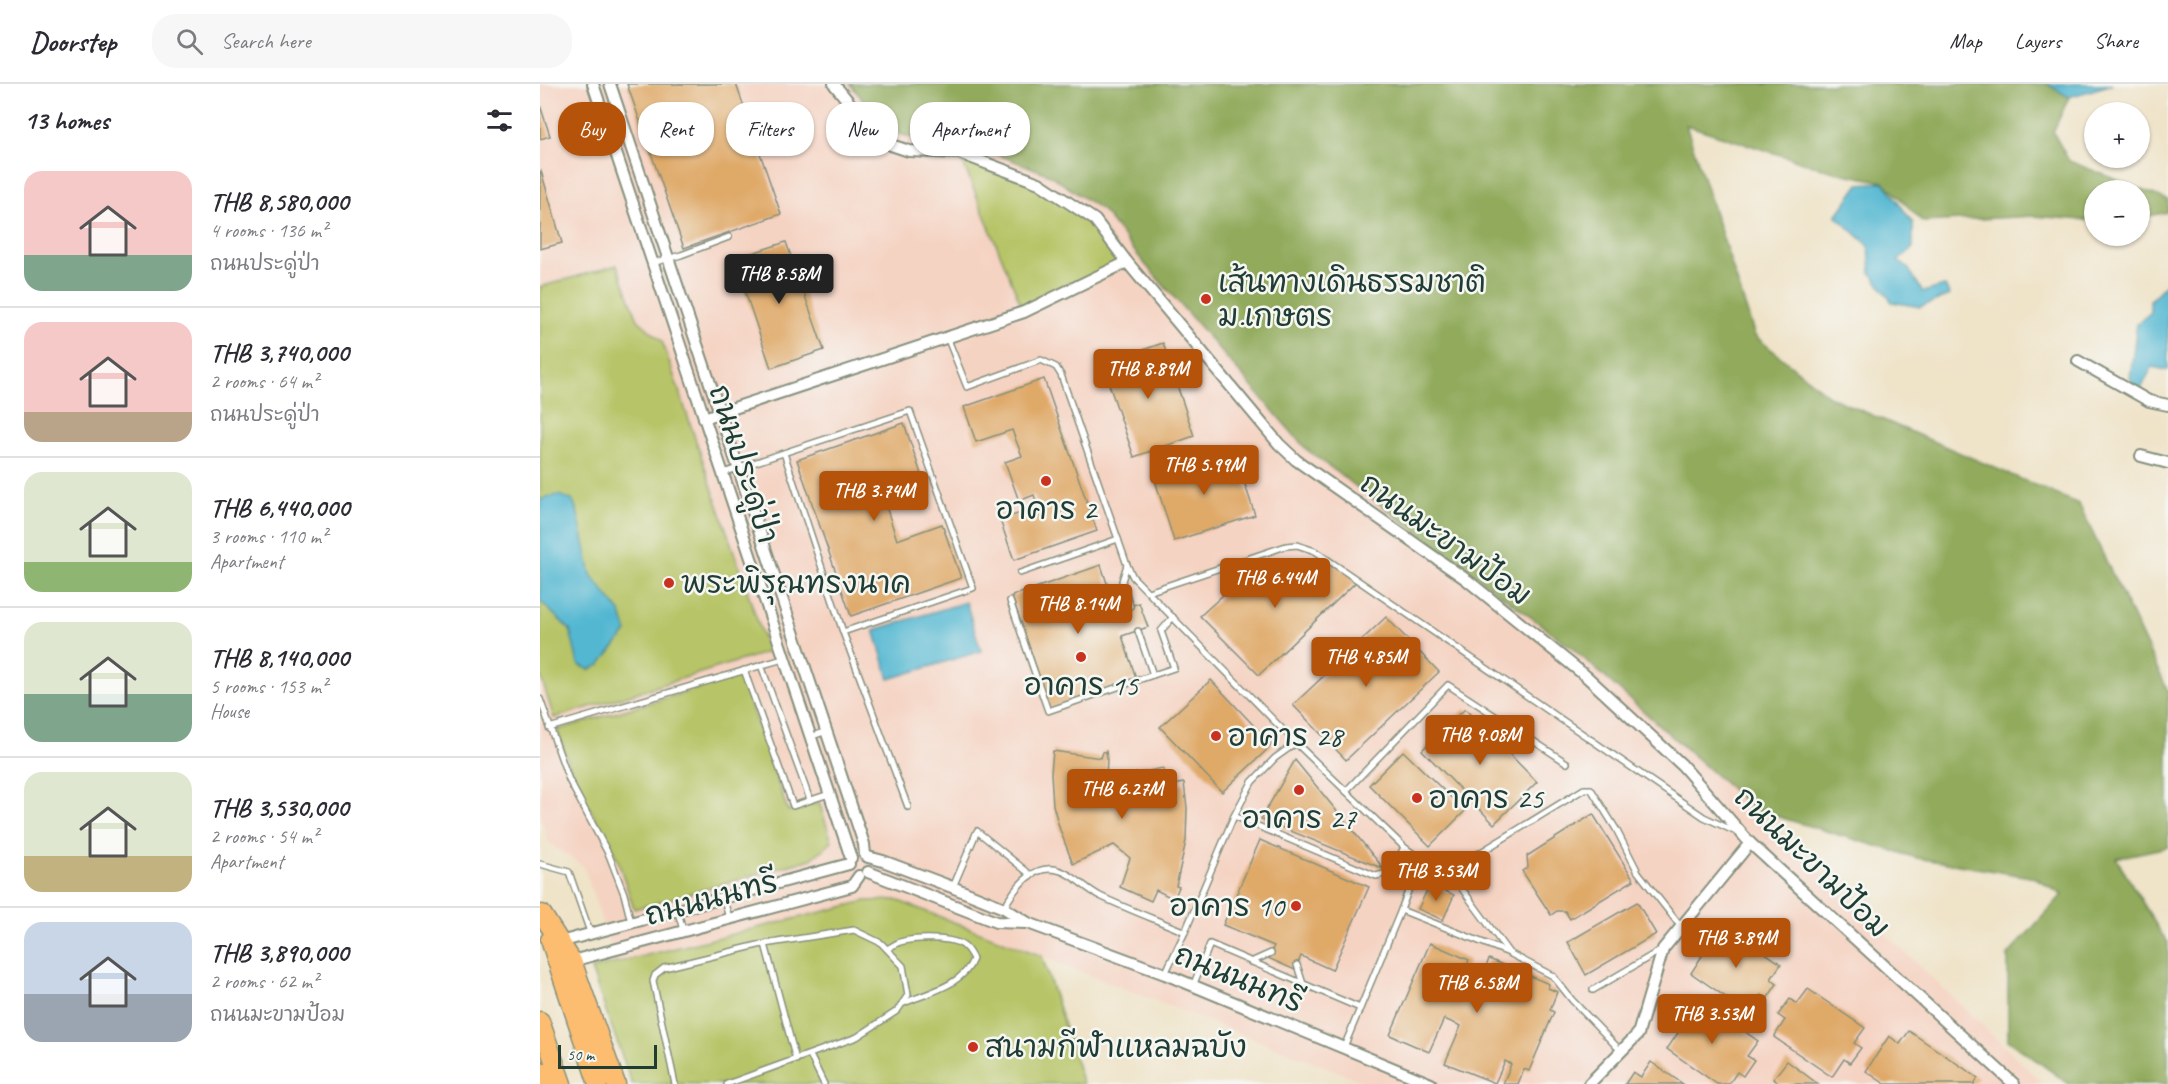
<!DOCTYPE html>
<meta charset="utf-8">
<style>
:root{--surface:#fff;--page:#f7f7f7;--text:#2b2b33;--muted:#7c7c81;--line:#e1e1e2;--accent:#b45309}
body{margin:0;font-family:Caveat,"Playpen Sans Thai",sans-serif;background:var(--page);color:var(--text);height:100vh;display:flex;flex-direction:column;font-size:22px;white-space:nowrap}
*{box-sizing:border-box;margin:0}
p{font-size:20px;color:var(--muted)}
.icon{flex:none;width:33px;height:33px;fill:none;stroke:currentColor;stroke-width:2;stroke-linecap:round;stroke-linejoin:round}
.map{position:relative;flex:1;overflow:hidden}
.side{display:flex;flex-direction:column;background:var(--surface);width:540px}
.side>*{flex:none}
.banner{position:absolute;left:18px;top:18px;width:570px;height:54px;display:flex;gap:12px}
.controls{position:absolute;left:1544px;top:18px;display:grid;gap:12px}
.controls a{display:grid;place-items:center;width:66px;height:66px;border-radius:50%;background:var(--surface);box-shadow:0 2px 4px #0004;font-size:30px}
.scale{position:absolute;left:18px;bottom:15px;width:99px;box-sizing:border-box;padding-left:6px;border:3px solid #1f3d34;border-top:0;font-size:16px;line-height:21px;white-space:nowrap;color:#1f3d34;-webkit-text-stroke:4px #f6f6f2;paint-order:stroke}
.price{position:absolute;translate:-50% -51px;padding:0 14px;border-radius:6px;background:var(--accent);color:#fff;font-size:20px;line-height:39px;filter:drop-shadow(0 2px 3px #0008)}
.price::after{content:'';position:absolute;left:50%;top:36px;width:18px;height:14px;margin-left:-9px;background:inherit;clip-path:polygon(0 0,100% 0,50% 100%)}
.price.active{background:#222;color:#fff}
ul{padding:0;list-style:none}
li{display:flex;align-items:center;gap:18px;height:150px;padding:0 24px}
li+li{border-top:2px solid var(--line)}
li span{display:grid;place-items:center;flex:none;width:168px;height:120px;border-radius:18px;color:#555}
li>.icon{margin-inline-start:auto}
span .icon{width:72px;height:72px;fill:#fffc;stroke-width:1}
li b{font-size:26px}
h2{display:flex;justify-content:space-between;align-items:center;height:72px;padding:0 24px;font-size:26px}
.chip{padding:0 21px;border-radius:24px;background:var(--surface);box-shadow:0 2px 4px #0004;font-size:21px;line-height:54px}
.chip.active{background:var(--accent);color:#fff}
header{display:flex;align-items:center;gap:36px;box-sizing:border-box;height:84px;padding:0 30px;background:var(--surface);border-bottom:2px solid var(--line)}
header strong{font-size:28px}
nav{display:flex;gap:33px;margin-inline-start:auto;font-size:21px}
.search{width:420px;height:54px;background:var(--page);display:flex;align-items:center;gap:15px;box-sizing:border-box;padding:0 21px;border-radius:24px;color:var(--muted);font-size:22px}
main{display:flex;flex:1;min-height:0}
.map>svg:first-child{display:block}
.built{fill:#f5d3c2}
.green{fill:#b7c567;stroke:#6b814e;stroke-width:1.5}
.forest{fill:#91aa5c;stroke:#587448;stroke-width:1.5}
.water{fill:#53b7d1;stroke:#397a82;stroke-width:1.5}
.building{fill:#dfa967}
.lines{fill:none;stroke-linecap:round;stroke-linejoin:round}
.service-casing{stroke:#87907e;stroke-width:8}
.minor-casing{stroke:#87907e;stroke-width:14}
.trunk-casing{stroke:#87907e;stroke-width:21}
.service{stroke:#fff;stroke-width:5}
.minor{stroke:#fff;stroke-width:10}
.trunk{stroke:#fcbd6f;stroke-width:18}
.poi-dot{fill:#c8321e;stroke:#f6f6f2;stroke-width:2}
.labels{text-anchor:middle;stroke-width:5;stroke-linejoin:round;paint-order:stroke}
.poi-label{font-size:30px;fill:#1f3d34;stroke:#f6f6f2;text-anchor:start}
.street-label{font-size:30px;fill:#1f3d34;stroke:#f6f6f2}
</style>
<header>
<strong>Doorstep</strong>
<div class="search"><svg class="icon" aria-label="search" viewBox="0 0 24 24"><circle cx="10" cy="10" r="6"/><path d="M15 15l6 6"/></svg>Search here</div>
<nav><a>Map</a><a>Layers</a><a>Share</a></nav>
</header>
<main>
<section class="side">
<h2>13 homes<svg class="icon" aria-label="filters" viewBox="0 0 24 24"><path d="M4 7h16M4 17h16"/><circle cx="9" cy="7" r="2"/><circle cx="15" cy="17" r="2"/></svg></h2>
<ul>
<li><span style="background:linear-gradient(#f6c9c9 70%,#7fa58c 0)"><svg class="icon" aria-label="home" viewBox="0 0 24 24"><path d="M3 11l9-7 9 7M6 9v11h12V9"/></svg></span><div><b>THB 8,580,000</b><p>4 rooms · 136 m²</p><p>ถนนประดู่ป่า</p></div></li>
<li><span style="background:linear-gradient(#f6c9c9 75%,#b9a48a 0)"><svg class="icon" aria-label="home" viewBox="0 0 24 24"><path d="M3 11l9-7 9 7M6 9v11h12V9"/></svg></span><div><b>THB 3,740,000</b><p>2 rooms · 64 m²</p><p>ถนนประดู่ป่า</p></div></li>
<li><span style="background:linear-gradient(#dfe7d0 75%,#8fb573 0)"><svg class="icon" aria-label="home" viewBox="0 0 24 24"><path d="M3 11l9-7 9 7M6 9v11h12V9"/></svg></span><div><b>THB 6,440,000</b><p>3 rooms · 110 m²</p><p>Apartment</p></div></li>
<li><span style="background:linear-gradient(#dfe7d0 60%,#7fa58c 0)"><svg class="icon" aria-label="home" viewBox="0 0 24 24"><path d="M3 11l9-7 9 7M6 9v11h12V9"/></svg></span><div><b>THB 8,140,000</b><p>5 rooms · 153 m²</p><p>House</p></div></li>
<li><span style="background:linear-gradient(#dfe7d0 70%,#c2b280 0)"><svg class="icon" aria-label="home" viewBox="0 0 24 24"><path d="M3 11l9-7 9 7M6 9v11h12V9"/></svg></span><div><b>THB 3,530,000</b><p>2 rooms · 54 m²</p><p>Apartment</p></div></li>
<li><span style="background:linear-gradient(#c9d6e8 60%,#9aa5b1 0)"><svg class="icon" aria-label="home" viewBox="0 0 24 24"><path d="M3 11l9-7 9 7M6 9v11h12V9"/></svg></span><div><b>THB 3,890,000</b><p>2 rooms · 62 m²</p><p>ถนนมะขามป้อม</p></div></li>
</ul>
</section>
<div class="map">
<svg width="1628" height="1000" viewBox="0 0 1628 1000">
<rect width="100%" height="100%" fill="#f6f6f2"/>
<filter id="ink" filterUnits="userSpaceOnUse"><feTurbulence type="fractalNoise" baseFrequency=".0167" numOctaves="2"/><feDisplacementMap in="SourceGraphic" scale="12" xChannelSelector="R" yChannelSelector="G"/><feConvolveMatrix kernelMatrix="1 2 1 2 8 2 1 2 1" color-interpolation-filters="sRGB"/></filter>
<filter id="wash" filterUnits="userSpaceOnUse"><feTurbulence type="fractalNoise" baseFrequency=".008" numOctaves="4" result="noise"/><feDisplacementMap in="SourceGraphic" scale="24" xChannelSelector="R" yChannelSelector="G"/><feGaussianBlur stdDeviation="1.35" result="paint"/><feColorMatrix in="noise" values="0 0 0 0 0 0 0 0 0 0 0 0 0 0 0 0 0 1.4 0 .05"/><feComposite in="paint" operator="in"/></filter>
<g filter="url(#wash)">
<rect width="100%" height="100%" fill="#efe3c8"/>
<polygon class="built" points="0,0 310,0 346,41 377,56 419,56 508,90 563,127 604,179 766,365 1032,564 1215,726 1504,1000 830,1000 356,816 326,817 76,880 44,783 9,759 0,731"/>
<g class="green">
<polygon points="419,69 499,99 555,136 587,178 484,228"/>
<polygon points="77,181 98,236 122,257 228,568 14,634 0,590 0,203"/>
<polygon points="200,592 248,727 279,718 292,758 271,775 94,825 77,774 36,699 17,646"/>
<polygon points="356,816 502,872 543,1000 92,1000 51,885 326,817"/>
</g>
<polygon class="forest" points="310,0 1507,0 1529,13 1513,48 1529,77 1628,116 1628,128 1599,134 1599,106 1554,106 1554,137 1494,132 1383,138 1344,98 1294,88 1146,41 1215,252 1290,313 1539,420 1628,607 1628,763 1576,774 1621,849 1628,858 1628,1000 1529,1000 1468,956 1468,871 1522,811 1496,794 1377,774 1215,726 1032,564 766,365 604,179 563,127 508,90 419,56 377,56 358,49 346,41 332,27"/>
<g class="water">
<polygon points="1507,0 1573,0 1529,13"/>
<polygon points="1344,98 1373,139 1373,164 1358,177 1368,184 1383,208 1405,202 1410,211 1380,223 1352,218 1331,189 1329,162 1296,132 1319,100"/>
<polygon points="1628,198 1628,286 1612,283 1598,311 1590,294 1597,240 1610,229 1610,216"/>
<polygon points="19,411 32,416 37,426 51,491 81,529 87,548 60,581 49,586 38,580 30,546 0,517 0,417 6,413"/>
<polygon points="426,518 441,567 349,595 334,546"/>
</g>
<g id="blocks">
<g class="building">
<polygon points="87,0 196,0 241,130 144,164"/>
<polygon points="0,21 10,52 0,55"/>
<polygon points="1,87 22,159 0,165 0,88"/>
<polygon points="246,158 284,266 231,284 194,175"/>
<polygon points="623,259 654,352 594,373 562,280"/>
<polygon points="504,295 557,447 474,476 460,436 498,423 494,411 479,417 465,378 482,372 472,346 436,358 424,323"/>
<polygon points="364,339 381,390 340,404 357,456 402,440 421,494 311,532 257,376"/>
<polygon points="694,367 715,431 634,457 614,393"/>
<polygon points="781,471 818,496 719,591 660,532 717,480 730,495 743,483 757,496"/>
<polygon points="561,481 576,527 599,519 608,543 582,552 596,594 510,624 472,512"/>
<polygon points="846,533 899,588 806,676 753,621"/>
<polygon points="671,596 732,661 682,708 620,643"/>
<polygon points="925,625 997,698 954,740 882,666"/>
<polygon points="513,667 561,674 563,668 566,667 567,675 566,695 623,684 627,702 644,699 647,724 646,757 636,802 639,803 634,815 616,806 611,817 580,803 590,774 574,761 533,780 520,746 513,721 511,689"/>
<polygon points="863,667 925,727 890,762 829,701"/>
<polygon points="755,676 844,785 721,735"/>
<polygon points="1053,730 1094,796 1030,835 1025,827 1017,827 1011,831 982,787 988,783 987,772"/>
<polygon points="720,756 829,803 792,886 761,872 755,886 728,874 734,862 683,841"/>
<polygon points="890,800 914,811 903,836 878,825"/>
<polygon points="1097,818 1116,850 1046,891 1028,858"/>
<polygon points="1185,841 1241,880 1231,895 1237,900 1227,915 1221,911 1209,929 1151,889 1162,872 1155,867 1167,851 1174,856"/>
<polygon points="890,859 929,876 925,886 942,893 949,875 1009,900 1008,904 1017,908 1010,926 1014,928 989,987 984,985 978,1000 963,1000 971,980 965,977 955,999 905,979 921,942 904,935 889,968 850,951"/>
<polygon points="1268,905 1325,944 1314,959 1321,964 1310,979 1304,975 1292,993 1234,953 1245,936 1238,931 1250,915 1257,920"/>
<polygon points="1161,917 1218,957 1207,972 1214,976 1203,992 1197,988 1189,1000 1177,1000 1127,965 1138,949 1131,944 1143,927 1150,933"/>
<polygon points="1369,947 1438,994 1434,1000 1345,1000 1326,987 1349,952 1360,960"/>
<polygon points="1247,977 1278,1000 1241,1000 1233,995"/>
<polygon points="1111,978 1143,1000 1085,1000 1093,988 1101,993"/>
</g>
</g>
</g>
<g filter="url(#ink)">
<use href="#blocks" fill-opacity="0" stroke="#87907e" stroke-width="1.5"/>
<g class="lines">
<defs>
<g id="service">
<polyline points="112,179 141,171 189,153"/>
<path d="M407 253 427 303 501 276 516 283 521 291 587 481 593 493 756 659 864 763C881 776 898 784 920 781L1044 705H1051L1076 745 1098 788 1141 843"/>
<polyline points="244,369 303,548 368,723"/>
<polyline points="183,389 370,327 433,504 303,548"/>
<polyline points="587,481 582,497 590,522"/>
<polyline points="480,489 578,455"/>
<polyline points="608,508 746,462 757,461 775,467 1164,733 1196,748"/>
<polyline points="470,517 508,627 613,591"/>
<polyline points="598,547 613,591 634,584 621,547 633,533"/>
<polyline points="221,581 270,716"/>
<polyline points="204,586 253,722 289,710"/>
<polyline points="0,615 29,696 69,771 84,810 91,838"/>
<polyline points="9,644 243,575"/>
<polyline points="270,653 287,647"/>
<polyline points="806,707 908,601 1027,679"/>
<polyline points="694,732 836,792 852,788 864,763"/>
<polyline points="0,780 29,788 51,851"/>
<polyline points="906,783 969,869"/>
<polyline points="413,803 437,747 491,791"/>
<polyline points="184,816 189,834"/>
<path d="M464 824C474 805 494 777 521 787 535 792 546 805 560 812 587 825 617 836 645 848"/>
<polyline points="861,826 969,869 1013,892 1032,916 1081,967"/>
<polyline points="138,828 143,846"/>
<polyline points="225,860 256,976"/>
<path d="M347 865C351 863 355 860 360 858 374 854 414 852 425 863 428 866 431 871 433 875 424 901 387 909 364 919"/>
<polyline points="711,878 731,869"/>
<polyline points="757,881 763,900"/>
<polyline points="625,890 645,848 694,732 712,698 735,674 756,659"/>
<polyline points="653,902 670,860 820,924"/>
<polyline points="1053,906 1121,866"/>
<polyline points="804,963 861,826 880,775"/>
<polyline points="270,971 284,1000"/>
<polyline points="135,1000 113,897 115,891 124,884 218,861 314,846 341,859 363,882 368,911 357,927 317,953 187,1000"/>
</g>
<g id="minor">
<polyline points="53,0 311,774"/>
<path d="M70 0C153 254 241 506 324 760L325 771"/>
<polyline points="294,0 325,38 339,52 351,61 369,67 419,69 499,99 555,136 587,178 739,360 756,376 927,496 1047,593 1142,681 1210,759 1474,1000"/>
<polyline points="1538,277 1609,317 1628,321"/>
<polyline points="164,334 484,228 587,178"/>
<polyline points="1601,372 1628,379"/>
<polyline points="328,773 343,777 412,803 464,824 488,839 625,890 891,1000"/>
<polyline points="328,788 456,838 487,839"/>
<polyline points="20,858 309,780"/>
<polyline points="32,877 312,802 319,792"/>
<polyline points="1049,1000 1098,950 1123,865 1210,759"/>
</g>
<g id="trunk">
<polyline points="2,830 32,877 76,1000"/>
<polyline points="10,856 58,1000"/>
<polyline points="0,937 22,1000"/>
<polyline points="0,987 4,1000"/>
</g>
</defs>
<use href="#service" class="service-casing"/>
<use href="#minor" class="minor-casing"/>
<use href="#trunk" class="trunk-casing"/>
<use href="#service" class="service"/>
<use href="#minor" class="minor"/>
<use href="#trunk" class="trunk"/>
</g>
</g>
<g class="poi-dot">
<circle cx="666" cy="215" r="6"/>
<circle cx="506" cy="397" r="6"/>
<circle cx="129" cy="499" r="6"/>
<circle cx="541" cy="573" r="6"/>
<circle cx="676" cy="652" r="6"/>
<circle cx="759" cy="706" r="6"/>
<circle cx="877" cy="714" r="6"/>
<circle cx="756" cy="822" r="6"/>
<circle cx="433" cy="963" r="6"/>
</g>
<g class="labels">
<g class="poi-label">
<text x="678" y="208">เส้นทางเดินธรรมชาติ<tspan x="678" dy="34">ม.เกษตร</tspan></text>
<text x="506" y="435" text-anchor="middle">อาคาร 2</text>
<text x="141" y="509">พระพิรุณทรงนาค</text>
<text x="541" y="611" text-anchor="middle">อาคาร 15</text>
<text x="688" y="662">อาคาร 28</text>
<text x="889" y="724">อาคาร 25</text>
<text x="759" y="744" text-anchor="middle">อาคาร 27</text>
<text x="744" y="832" text-anchor="end">อาคาร 10</text>
<text x="445" y="973">สนามกีฬาแหลมฉบัง</text>
</g>
<g class="street-label">
<text transform="translate(204 380) rotate(72)" y="10">ถนนประดู่ป่า</text>
<text transform="translate(906 455) rotate(36)" y="10">ถนนมะขามป้อม</text>
<text transform="translate(1272 778) rotate(44)" y="10">ถนนมะขามป้อม</text>
<text transform="translate(171 814) rotate(-15)" y="10">ถนนนนทรี</text>
<text transform="translate(699 894) rotate(22)" y="10">ถนนนนทรี</text>
</g>
</g>
</svg>
<div class="controls">
<a>+</a>
<a>−</a>
</div>
<div class="scale">50 m</div>
<b class="price active" style="left:239px;top:221px">THB 8.58M</b>
<b class="price" style="left:608px;top:316px">THB 8.89M</b>
<b class="price" style="left:664px;top:412px">THB 5.99M</b>
<b class="price" style="left:334px;top:438px">THB 3.74M</b>
<b class="price" style="left:735px;top:525px">THB 6.44M</b>
<b class="price" style="left:538px;top:551px">THB 8.14M</b>
<b class="price" style="left:826px;top:604px">THB 4.85M</b>
<b class="price" style="left:940px;top:682px">THB 9.08M</b>
<b class="price" style="left:582px;top:736px">THB 6.27M</b>
<b class="price" style="left:896px;top:818px">THB 3.53M</b>
<b class="price" style="left:1196px;top:885px">THB 3.89M</b>
<b class="price" style="left:937px;top:930px">THB 6.58M</b>
<b class="price" style="left:1172px;top:961px">THB 3.53M</b>
<div class="banner">
<a class="chip active">Buy</a>
<a class="chip">Rent</a>
<a class="chip">Filters</a>
<a class="chip">New</a>
<a class="chip">Apartment</a>
</div>
</div>
</main>
